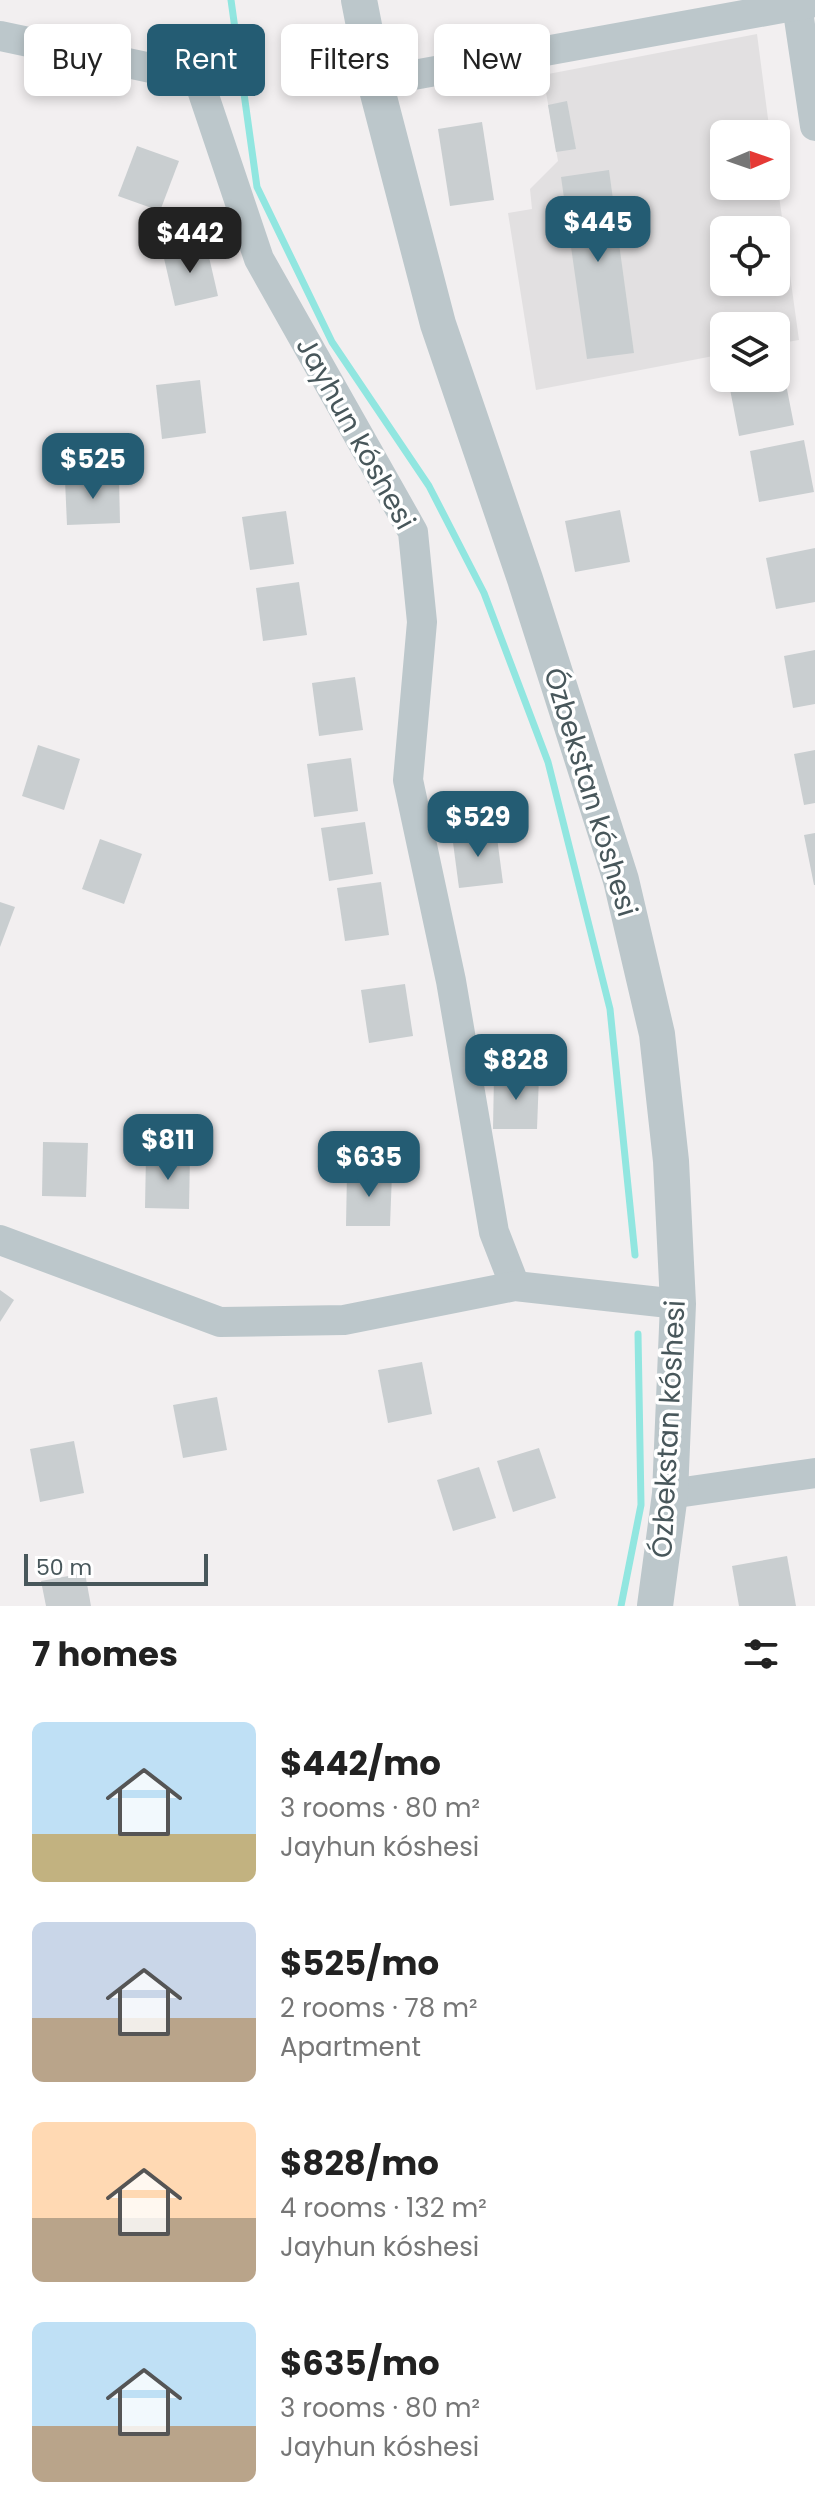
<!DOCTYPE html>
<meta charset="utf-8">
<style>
:root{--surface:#fff;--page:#f6f6f6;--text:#222;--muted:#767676;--accent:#245c73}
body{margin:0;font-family:Poppins,sans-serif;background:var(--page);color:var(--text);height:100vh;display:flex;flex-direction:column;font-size:30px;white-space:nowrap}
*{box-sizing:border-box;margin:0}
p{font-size:26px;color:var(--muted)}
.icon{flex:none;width:44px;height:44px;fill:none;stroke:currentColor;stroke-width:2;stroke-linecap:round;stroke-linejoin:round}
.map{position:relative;height:1606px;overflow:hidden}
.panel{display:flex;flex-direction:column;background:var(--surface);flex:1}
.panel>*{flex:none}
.top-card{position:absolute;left:24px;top:24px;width:768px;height:72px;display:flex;gap:16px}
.needle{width:52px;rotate:88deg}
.buttons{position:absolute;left:710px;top:120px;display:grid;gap:16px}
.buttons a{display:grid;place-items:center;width:80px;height:80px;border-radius:12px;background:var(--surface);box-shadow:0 4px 12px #0003;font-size:40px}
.scale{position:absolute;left:24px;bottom:20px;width:184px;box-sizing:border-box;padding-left:8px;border:4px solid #48575b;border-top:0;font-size:22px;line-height:28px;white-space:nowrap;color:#48575b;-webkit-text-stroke:6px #fff;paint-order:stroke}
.price{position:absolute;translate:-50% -68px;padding:0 18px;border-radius:16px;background:var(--accent);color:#fff;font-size:26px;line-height:52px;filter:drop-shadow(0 2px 4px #0008)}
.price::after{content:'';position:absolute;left:50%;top:48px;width:24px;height:18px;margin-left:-12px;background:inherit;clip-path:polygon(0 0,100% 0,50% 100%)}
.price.current{background:#222;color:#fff}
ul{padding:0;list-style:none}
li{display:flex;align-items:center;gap:24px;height:200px;padding:0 32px}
li span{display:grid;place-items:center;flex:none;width:224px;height:160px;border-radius:12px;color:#555}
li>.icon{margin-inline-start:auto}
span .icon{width:96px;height:96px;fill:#fffc;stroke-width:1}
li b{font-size:34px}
h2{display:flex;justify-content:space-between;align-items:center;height:96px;padding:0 32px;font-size:34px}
.tag{padding:0 28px;border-radius:12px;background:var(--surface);box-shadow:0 4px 12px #0003;font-size:28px;line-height:72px}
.tag.current{background:var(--accent);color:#fff}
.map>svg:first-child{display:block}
.education{fill:#e2e0e1;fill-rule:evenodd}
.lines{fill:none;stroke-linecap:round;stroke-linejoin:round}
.stream{stroke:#91e6e0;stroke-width:7}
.building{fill:#c9ced0}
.minor{stroke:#bcc7cb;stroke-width:30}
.tertiary{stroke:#bcc7cb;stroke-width:36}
.labels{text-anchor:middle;stroke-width:7;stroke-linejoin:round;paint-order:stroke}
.street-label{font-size:28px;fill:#48575b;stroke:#fff}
</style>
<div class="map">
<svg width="815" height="1606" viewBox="0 0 815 1606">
<rect width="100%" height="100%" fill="#f2eff0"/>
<path class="education" d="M757 34 770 134H724V186H776V174L799 340 776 344V326H724V354L536 390 508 213 532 209 530 189 558 161 543 75ZM724 230H776V282H724Z"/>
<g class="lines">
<g class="stream">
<polyline points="231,0 257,187 332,342 429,486 484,593 548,762 610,1009 635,1255"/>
<polyline points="621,1606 641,1505 638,1334"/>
</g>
</g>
<g class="building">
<polygon points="567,101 576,149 556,152 548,105"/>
<polygon points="482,122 494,200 450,206 438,129"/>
<polygon points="137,146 179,161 160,211 118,196"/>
<polygon points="609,170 634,353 587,359 561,177"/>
<polygon points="206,244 218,296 175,306 163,254"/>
<polygon points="784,374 794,425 739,436 729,384 776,378 776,375"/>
<polygon points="200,380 206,433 162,439 156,385"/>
<polygon points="804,440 814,492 759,502 750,451"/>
<polygon points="119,478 120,523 67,525 65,480"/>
<polygon points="620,510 630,562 575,572 565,521"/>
<polygon points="286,511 294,564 250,570 242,517"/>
<polygon points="815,548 815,602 776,609 766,558"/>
<polygon points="299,582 307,635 263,641 256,588"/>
<polygon points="815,650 815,704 793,708 784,656"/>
<polygon points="355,677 363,730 319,736 312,683"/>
<polygon points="38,745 80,759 64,810 22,796"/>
<polygon points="815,750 815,803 804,805 794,754"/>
<polygon points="351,758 358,811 314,817 307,764"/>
<polygon points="365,822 373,874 329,881 321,828"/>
<polygon points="496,830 503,883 459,888 452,835"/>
<polygon points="815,833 815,885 814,885 804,835"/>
<polygon points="100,839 142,854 124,904 82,889"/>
<polygon points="381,882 389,935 345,941 337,888"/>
<polygon points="0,902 15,907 0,947"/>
<polygon points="405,984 413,1036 369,1043 361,990"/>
<polygon points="494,1075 539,1076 537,1129 493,1129"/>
<polygon points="43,1142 88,1143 86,1197 42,1196"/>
<polygon points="146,1154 190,1155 189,1209 145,1208"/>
<polygon points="347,1172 392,1173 390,1226 346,1226"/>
<polygon points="0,1290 14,1300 0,1322"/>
<polygon points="422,1362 432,1414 388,1423 378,1370"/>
<polygon points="217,1397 227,1450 183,1458 173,1405"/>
<polygon points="74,1441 84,1493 40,1502 30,1449"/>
<polygon points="539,1448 556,1498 513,1512 497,1461"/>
<polygon points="479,1467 496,1518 453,1531 437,1480"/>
<polygon points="787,1556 796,1606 739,1606 732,1566"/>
<polygon points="85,1573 91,1606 46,1606 41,1581"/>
</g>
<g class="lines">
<g class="minor">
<polyline points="797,5 815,126"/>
<polyline points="0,36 198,78 259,259 413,532 422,622 408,780 451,981 494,1232 515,1286"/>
<polyline points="375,82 815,2"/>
<polyline points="0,1240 220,1322 344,1320 515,1286 678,1304"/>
<polyline points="670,1494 815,1473"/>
</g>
<polyline class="tertiary" points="359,0 375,82 438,324 525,579 621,880 657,1034 671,1161 678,1304 670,1494 655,1606"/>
</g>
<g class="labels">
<g class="street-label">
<text transform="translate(356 433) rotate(61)" y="10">Jayhun kóshesi</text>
<text transform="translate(591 792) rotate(73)" y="10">Ózbekstan kóshesi</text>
<text transform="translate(668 1429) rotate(-87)" y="10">Ózbekstan kóshesi</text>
</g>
</g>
</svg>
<div class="buttons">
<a><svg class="needle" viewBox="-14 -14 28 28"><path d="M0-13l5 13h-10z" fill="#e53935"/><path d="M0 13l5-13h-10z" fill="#767676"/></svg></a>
<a><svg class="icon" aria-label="locate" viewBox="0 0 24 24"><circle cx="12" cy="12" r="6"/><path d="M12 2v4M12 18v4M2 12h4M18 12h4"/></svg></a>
<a><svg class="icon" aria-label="layers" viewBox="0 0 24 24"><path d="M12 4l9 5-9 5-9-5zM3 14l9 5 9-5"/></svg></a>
</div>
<div class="scale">50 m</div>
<b class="price" style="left:598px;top:264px">$445</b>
<b class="price current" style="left:190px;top:275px">$442</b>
<b class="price" style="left:93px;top:501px">$525</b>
<b class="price" style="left:478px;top:859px">$529</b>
<b class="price" style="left:516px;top:1102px">$828</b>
<b class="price" style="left:168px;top:1182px">$811</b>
<b class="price" style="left:369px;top:1199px">$635</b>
<div class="top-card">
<a class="tag">Buy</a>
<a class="tag current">Rent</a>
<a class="tag">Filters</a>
<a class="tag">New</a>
</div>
</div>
<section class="panel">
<h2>7 homes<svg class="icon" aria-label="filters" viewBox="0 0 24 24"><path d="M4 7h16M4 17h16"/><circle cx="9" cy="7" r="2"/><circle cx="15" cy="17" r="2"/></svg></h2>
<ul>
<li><span style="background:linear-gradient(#bfe0f5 70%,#c2b280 0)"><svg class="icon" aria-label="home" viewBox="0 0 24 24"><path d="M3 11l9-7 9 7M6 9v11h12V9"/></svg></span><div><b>$442/mo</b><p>3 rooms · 80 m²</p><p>Jayhun kóshesi</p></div></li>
<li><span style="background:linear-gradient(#c9d6e8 60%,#b9a48a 0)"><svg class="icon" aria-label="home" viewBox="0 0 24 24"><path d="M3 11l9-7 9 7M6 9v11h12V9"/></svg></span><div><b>$525/mo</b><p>2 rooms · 78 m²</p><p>Apartment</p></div></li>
<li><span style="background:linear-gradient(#ffd9b3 60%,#b9a48a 0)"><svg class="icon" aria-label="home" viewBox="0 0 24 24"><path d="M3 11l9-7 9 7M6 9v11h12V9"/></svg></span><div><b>$828/mo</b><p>4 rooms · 132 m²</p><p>Jayhun kóshesi</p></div></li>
<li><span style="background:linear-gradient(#bfe0f5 65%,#b9a48a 0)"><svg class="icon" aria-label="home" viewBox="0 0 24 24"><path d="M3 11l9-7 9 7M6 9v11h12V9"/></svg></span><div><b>$635/mo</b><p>3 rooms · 80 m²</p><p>Jayhun kóshesi</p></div></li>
</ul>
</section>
